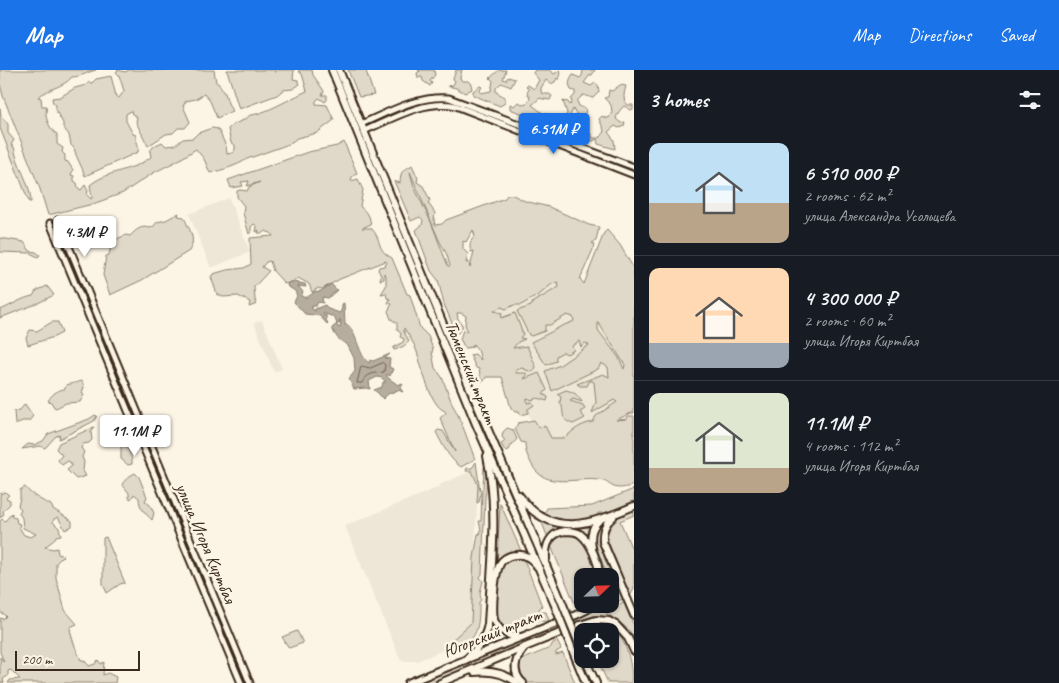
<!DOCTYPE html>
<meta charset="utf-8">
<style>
:root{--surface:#171b24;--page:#20242c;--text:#f1f3f6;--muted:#9ea1a6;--line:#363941;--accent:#1a73e8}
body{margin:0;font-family:Caveat,sans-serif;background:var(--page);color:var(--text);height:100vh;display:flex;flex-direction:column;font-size:19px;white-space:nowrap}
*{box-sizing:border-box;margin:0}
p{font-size:16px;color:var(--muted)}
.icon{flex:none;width:28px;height:28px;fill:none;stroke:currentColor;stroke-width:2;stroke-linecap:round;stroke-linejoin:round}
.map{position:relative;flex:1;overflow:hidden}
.details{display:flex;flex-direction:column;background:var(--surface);width:425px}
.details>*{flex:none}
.needle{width:32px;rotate:67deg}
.tools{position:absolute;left:574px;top:498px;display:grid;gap:10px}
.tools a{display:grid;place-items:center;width:45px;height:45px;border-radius:10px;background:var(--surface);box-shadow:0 1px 4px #0004;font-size:25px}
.scale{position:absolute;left:15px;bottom:12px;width:125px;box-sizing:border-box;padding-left:5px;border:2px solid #3b2a1e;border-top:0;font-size:14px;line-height:18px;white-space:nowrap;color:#3b2a1e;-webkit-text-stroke:4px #fcf5e5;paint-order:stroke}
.price{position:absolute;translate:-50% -42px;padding:0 11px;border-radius:5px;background:#fff;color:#222;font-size:16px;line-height:32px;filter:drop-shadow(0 1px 2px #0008)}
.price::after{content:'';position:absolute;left:50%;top:30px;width:15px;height:11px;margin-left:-8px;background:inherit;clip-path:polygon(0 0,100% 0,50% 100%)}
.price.on{background:var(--accent);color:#fff}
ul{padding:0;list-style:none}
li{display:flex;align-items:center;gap:15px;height:125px;padding:0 15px}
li+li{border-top:1px solid var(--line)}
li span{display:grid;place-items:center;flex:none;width:140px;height:100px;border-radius:10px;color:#555}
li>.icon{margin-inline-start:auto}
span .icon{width:60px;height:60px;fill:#fffc;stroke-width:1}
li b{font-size:21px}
h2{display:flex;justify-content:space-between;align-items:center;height:60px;padding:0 15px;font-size:21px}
header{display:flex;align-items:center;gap:30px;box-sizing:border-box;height:70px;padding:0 25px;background:var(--accent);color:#fff}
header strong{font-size:24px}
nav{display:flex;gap:28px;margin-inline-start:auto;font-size:18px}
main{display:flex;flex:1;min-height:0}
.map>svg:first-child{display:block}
.built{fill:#eee6d6}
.green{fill:#e0d8c8;stroke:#8e8173;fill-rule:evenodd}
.water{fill:#b7ad9e;stroke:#85796b}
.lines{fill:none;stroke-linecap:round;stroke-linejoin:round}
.shore{stroke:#6d5e51;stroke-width:1}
.minor-casing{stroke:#3b2a1e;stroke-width:9}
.major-casing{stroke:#3b2a1e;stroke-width:10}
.minor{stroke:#fcf5e5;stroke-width:5}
.major{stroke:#fcf5e5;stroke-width:6}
.major-bridge-casing{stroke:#3b2a1e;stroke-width:10;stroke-linecap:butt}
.major-bridge{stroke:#fcf5e5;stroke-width:6}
.labels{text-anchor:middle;stroke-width:5;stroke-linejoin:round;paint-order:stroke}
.street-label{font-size:18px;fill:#3b2a1e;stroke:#fcf5e5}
</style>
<header>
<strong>Map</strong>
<nav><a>Map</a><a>Directions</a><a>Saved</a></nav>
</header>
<main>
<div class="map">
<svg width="634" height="613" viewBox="0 0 634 613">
<rect width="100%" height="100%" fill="#fcf5e5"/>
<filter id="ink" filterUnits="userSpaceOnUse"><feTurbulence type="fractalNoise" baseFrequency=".02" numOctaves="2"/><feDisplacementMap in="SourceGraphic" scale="10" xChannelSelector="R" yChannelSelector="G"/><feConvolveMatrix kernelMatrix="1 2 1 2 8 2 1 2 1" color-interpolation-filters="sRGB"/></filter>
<g filter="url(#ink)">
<g class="built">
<polygon points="229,128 250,182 211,198 189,144"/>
<polygon points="559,180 591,244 620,286 634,326 634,342 546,379 474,238"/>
<polygon points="262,250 282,299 274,302 254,253"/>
<polygon points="472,401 478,415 471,553 441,581 417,591 401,591 345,456 439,417 439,415"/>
</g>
<g class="green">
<path d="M0 0H96C87 2 81 7 72 7 64 17 49 18 38 27L41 28 42 36H46C47 39 46 42 46 45 47 52 51 61 57 64V74L63 78 62 82 65 85V91L68 92 73 100 71 105 74 106V111L77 113 78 118 81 120 85 115 88 121 87 125 91 129 92 128 90 115C102 105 118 102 132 97 139 95 145 91 151 87L150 81 154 76 162 72 166 76 175 75 183 69 193 68 198 63 212 58 218 59 226 76 227 84 232 83 235 80V75L231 73 228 59C234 52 244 52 250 45 263 45 293 27 307 21L302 4 298 1 299 0H312L313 5 324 21 322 25H327V30L325 32 319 28 316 31V34L327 35 334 50 317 63 297 68 289 74 247 89C237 96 222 100 210 103L204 89 196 79 177 91 153 103 123 123 93 134 48 145 40 119 3 26 0 14Z"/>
<path d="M118 0 125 2 129 0H214L216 12 220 15 223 22 225 23 228 33 232 41 217 48 210 31 204 24 196 29 186 31 183 36 190 52 185 58H178L173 63 166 64 148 76 136 52 137 47 132 44 131 41 126 44V51L133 64 136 65C135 71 140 75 138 82L85 106C82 96 76 88 74 78L71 75 69 65 63 57V53L56 41V35L53 33 52 28 60 27 75 18 86 15 89 12 92 13 96 9 111 6 116 26 119 28 124 21 119 5 116 2Z"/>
<polygon points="227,0 275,0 275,3 277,0 294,0 293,9 298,10 300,14 293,19 283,20 277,25 239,39"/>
<polygon points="348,0 367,0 366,1 374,25 359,27"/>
<polygon points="418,0 434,0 435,5 430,11 432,13 430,16 423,11 422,7 418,8 417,3 420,1"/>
<polygon points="456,0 462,0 460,8 462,11 468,11 471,14 472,19 465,23 456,18 448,16 453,15 455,11 453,9"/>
<polygon points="499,0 506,0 503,9 506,10 508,7 515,9 511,17 501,13 496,18 496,22 505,27 505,33 500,36 473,25 473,21 480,16 482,17 480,20 481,23 491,21 493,11 490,8"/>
<polygon points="535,0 549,0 554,4 560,0 561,3 559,10 557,8 555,12 551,14 546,10 541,18 541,22 544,24 549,24 552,26 550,30 543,29 540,28 532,35 544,44 548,44 548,46 539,50 510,39 510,34 514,36 518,32 525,35 529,31 530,27 527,23 529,19 526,16 528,15 534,19 539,10 533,3"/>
<path d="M583 0H595L592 5H590L584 13 591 16 595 13 598 15 599 22 593 28 583 25 577 31 579 36 586 39 585 44 580 46 575 43 573 39 569 48 570 53 583 58 584 62 575 64 552 54 549 51 552 46 555 53 561 57 564 55 567 43 563 31 568 32 570 35 572 33 571 29 575 25V21L571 20C568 14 569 11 573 5L580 8 582 6Z"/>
<path d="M620 15 626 16C624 24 622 29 628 35H633V39L631 40 624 36C620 40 617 43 616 49L621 53 625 52 624 56 619 58 615 56 608 62 614 70 615 79 598 74 597 69 593 71 585 69 587 65 591 64 593 68H598L602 66 604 60 599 49 602 46 605 48H609L612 42 611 35 604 28 608 27 609 20 612 21Z"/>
<path d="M0 38 1 46 8 54V63L14 70 11 75 14 77C17 96 31 114 31 132H29L0 58Z"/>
<path d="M344 72 357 103 352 107 351 111 358 109 363 120 360 136 369 146 371 154 362 158H371C383 170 375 179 392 188L407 224 410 225 420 258 428 266 433 279 432 282 435 298 442 307 453 336C458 341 471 379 475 389L461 397C449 389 442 374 436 362L438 360 443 361 455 382 440 348 446 343 445 341C430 336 422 297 417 282 414 273 409 266 404 258V262L409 271C407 275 399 279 394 280L393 278 403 272 404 269 400 267 401 264 397 259V253L391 249 388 241 392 234 388 233 390 229 387 228 386 223 381 224 386 216V205L384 203V209L380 210 381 205 378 200 379 197 384 196 387 193 386 191 340 209 322 219 318 218 312 222 309 214 298 208 294 211 285 214 273 201 270 191 266 192 262 197 269 201 254 217 255 230 257 234 249 237 250 232 238 226 223 227 217 224 211 207 213 204 227 200 244 198 251 194 250 168 273 166 271 163 265 161 263 163H258L259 160 256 162 257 156 254 154 251 157V162L249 164 243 143 244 136 237 127V121L240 120 247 121 249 117 260 112 247 116 249 111 241 112 243 116 231 118 228 110 308 82 337 76Z"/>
<path d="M412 95 418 108 417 112 423 116 430 130 428 133 435 143 434 150 435 155 442 154 446 150 505 128 507 125H513L525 131 549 137 589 155 599 157 596 171 592 173 595 175 580 209 584 214 604 163 607 160 620 175 634 199V343H631L616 350 627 349 628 346H634V415C627 417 618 420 612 416 607 413 606 411 599 410 576 407 545 420 532 395 528 387 525 382 525 373L521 372 515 359 518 353 534 350 539 357 545 356 551 368H565C573 360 581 354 593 352L596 346 617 332 614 330 592 343 596 332 594 312 590 310 587 316H580L577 314 603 304 609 307 608 297 601 293 598 299 552 321 545 301 560 295 589 275 585 273 581 277 579 271 572 276 574 280 567 284 563 282 556 286V291L546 295 531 272C541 267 550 263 558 258 562 255 569 254 574 251L573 247 567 245 550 255H545V261L531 266 529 265 517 241 531 236 533 232 559 217 558 212 552 214 540 224 521 235H514L506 239 501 237 494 241 502 243 501 248 515 243 523 264 520 268 525 269 518 272 513 278 527 276 536 297 534 301 531 302 522 298 516 300V303H526L527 305 524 309 539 303 547 320 543 324 548 327 547 331 537 328 532 330 527 328V333L532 332 534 335 528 339V343L520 345 519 342H515L511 338 502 307H486L484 311H481L479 299 476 298 470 285 475 284 481 290 478 280 473 274V277L465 278 460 269 463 260 467 262 465 253 466 246 461 243H457L458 249 463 256 458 263H456L444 234 438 210 431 201 416 160 422 155 423 150 420 147 411 151 394 111 400 113C401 99 402 102 412 95ZM410 102 439 170 447 185 450 196H448L446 191 431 152 414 117ZM473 160 475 166C470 171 469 175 471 182L474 181 470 198 469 192 466 193 468 184 463 179V171L466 172ZM598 252 625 295 624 299 619 288 598 260Z"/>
<path d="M179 143 178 146 184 147C189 160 197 168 189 181L142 210 110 225 103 205 106 186 109 185 112 171 126 165 130 166C136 160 141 155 150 158L154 156 157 152 166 150Z"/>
<polygon points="0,168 24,172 30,181 36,182 40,185 38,187 30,183 0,182"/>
<path d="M47 216 54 225 36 234 0 248V240C11 236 21 228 33 226L36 221Z"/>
<polygon points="52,252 58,252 62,263 54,267 28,275 26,268 30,260 37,261"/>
<path d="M82 311 84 317 82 323 84 325 80 332 66 333 56 338 54 337 51 332 48 331C51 325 58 319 65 319L66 315Z"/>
<path d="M566 320C574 322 577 324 582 332L573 329 570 331 583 335 585 339 580 342 585 348 573 354C558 349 566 341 560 332L561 327 557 324Z"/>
<polygon points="25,334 33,346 29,351 22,351 18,354 15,354 14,341 20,340"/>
<polygon points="95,345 97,346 94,351 59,369 60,365 56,366 45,378 40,376 22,379 28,374 34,375 43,371 48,364 89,349"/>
<polygon points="94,357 91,362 92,370 89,373 83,374 81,378 84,382 82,387 84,392 83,401 86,406 76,409 67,400 72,396 70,392 68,391 62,395 58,390 62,385 56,379 59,373"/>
<polygon points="507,358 513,360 517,369 511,376 509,380 505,381 501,374 505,371 502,367 503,362"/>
<path d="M121 372C127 376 133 387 132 394L128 395 121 389Z"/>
<path d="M476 392 480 421 483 419 484 397 488 405 485 427 482 504 480 507 483 511 480 523 481 530 479 532C479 555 479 572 454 579L450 577 451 571 471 553 474 488 478 464 480 463V465L481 460 479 451H481L482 422H481L479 432 477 433 478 415 472 401H466L467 398H472Z"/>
<path d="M135 403 139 407 147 427 145 431 150 435 154 443 152 450C145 443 139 438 139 428L134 424 131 429 129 428V423L122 414 128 407Z"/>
<path d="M25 417C30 424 42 431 51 435L53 439 72 451V456L65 460 58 447 54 449 53 452 59 458 61 465 56 466 54 470 45 477 53 479 57 478 58 484 63 486 56 493V508L65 540 77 554 70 557C71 568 76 579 81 590H84L89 596 95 594 98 590 101 594 104 592 103 605 108 603 116 607 115 613H8L10 610 20 609 11 600 8 601V606L3 609 4 613H0V587L4 592 0 582V548L3 549 6 546 0 542V451L2 449 5 451 12 443V447L16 448 17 453 20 454 19 457 24 465 31 467 36 464 23 458 22 448 19 443 21 439 18 436 20 428V420Z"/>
<path d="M634 419V431L606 443H598L597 445 600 446C581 452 562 453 544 444L547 438 592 436Z"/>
<polygon points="5,422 9,425 6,428 10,430 10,434 3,441 4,444 0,448 0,424"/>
<path d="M500 433 522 483C510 482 503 484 497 494Z"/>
<polygon points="634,440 634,445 620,451 634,484 634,519 630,526 609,474 606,463 613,450"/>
<polygon points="543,450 569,457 591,455 588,469 579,461 548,468 542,453"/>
<path d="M602 452C593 475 614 508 623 529L604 537 603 534H610V506H607L595 472 596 462 595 461 598 455Z"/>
<path d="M563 464C587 464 591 487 597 506H582V534H588L577 539 551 476 554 470Z"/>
<polygon points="106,467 125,513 120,514 107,523 103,514 103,468"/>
<path d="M515 489H521L525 492 542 536 539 539 540 542H546L549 550 545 552 539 550 507 562 498 553 497 548C498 530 491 493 515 489Z"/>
<path d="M624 533 634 556V568C626 552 611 551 606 540Z"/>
<polygon points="600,534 602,534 608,547 593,546 583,549 429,613 418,613 582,547 591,543"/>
<path d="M599 555C604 556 610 557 614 560 626 568 634 600 631 613H608L597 589H610V561H587L586 558Z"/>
<polygon points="297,561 303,573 289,578 282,567"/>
<polygon points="557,571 561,579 556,582 556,585 563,583 575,613 526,613 518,603 519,591 550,578 553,573"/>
</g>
<path class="water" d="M292 212 305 214 306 217 298 216 303 222 301 226C306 229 309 226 313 223V222L321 221 331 214 337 220 328 228 322 227 323 233 318 232 316 236H312V239L315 241V239L325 235 328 239 340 243 342 238V234L344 233 345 255H348C357 263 359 287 369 293L370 290 373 291 390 284 385 288 390 289 389 297 393 299 390 306 387 304V307L398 315 402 313 403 314 400 318 403 322 398 320 388 324 383 329 378 323 374 320 382 317 383 312H386L382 308 377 307 369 311 370 319 366 318 354 319 349 309 355 301 354 288 347 274C338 271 335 265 332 258L337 254V256L340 258 341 250H339L340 253 337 254 334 246H331L323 243 324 246 326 245V250L328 253 327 254 320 246 305 244 294 232 297 226 295 221 287 216 288 213Z"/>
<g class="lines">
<path class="shore" d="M383 293 385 295 384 302C374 303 367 303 362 313H357L361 296 370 298Z"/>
<defs>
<g id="minor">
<path d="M361 54C389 42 418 25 449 28L634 97"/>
<path d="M364 61C392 49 424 29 456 36L634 105"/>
<polyline points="58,150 250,613"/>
<polyline points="50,153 241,613"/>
</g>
<g id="major">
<polyline points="332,0 476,354 554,533"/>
<polyline points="339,0 455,283 561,530"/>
<path d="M519 425C550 470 592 454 634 436"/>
<path d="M613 447C605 453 602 461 603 472L634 545"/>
<path d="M592 478C590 466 591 456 601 449"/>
<path d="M546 489C545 475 550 463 565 461 571 461 576 461 580 464 592 473 598 493 600 506"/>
<path d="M521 567C508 567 500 562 494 550 492 538 494 500 502 491 506 487 512 485 517 485 525 484 532 489 537 496"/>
<polyline points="572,579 586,613"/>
<polyline points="585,589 596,613"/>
<path d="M465 590C477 580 485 570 488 554 491 499 499 441 487 386"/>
<path d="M474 602C490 600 504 602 517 613"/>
<polyline points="408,613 576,545 586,540 593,534"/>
<polyline points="440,613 525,577 580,555 596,550 609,551 616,555 628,568 634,581"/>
<path d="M523 613C511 602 515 589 524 578"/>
</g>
</defs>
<use href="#minor" class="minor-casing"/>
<use href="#major" class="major-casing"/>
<use href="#minor" class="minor"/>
<use href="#major" class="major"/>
<defs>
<g id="major-bridge">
<polyline points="561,530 580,576"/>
<polyline points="554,533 572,579"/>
</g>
</defs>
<use href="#major-bridge" class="major-bridge-casing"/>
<use href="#major-bridge" class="major-bridge"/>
</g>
</g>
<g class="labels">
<g class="street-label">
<text transform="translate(471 302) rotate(68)" y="6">Тюменский тракт</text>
<text transform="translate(206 473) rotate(67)" y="6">улица Игоря Киртбая</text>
<text transform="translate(492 563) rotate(-22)" y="6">Югорский тракт</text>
</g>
</g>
</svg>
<div class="tools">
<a><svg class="needle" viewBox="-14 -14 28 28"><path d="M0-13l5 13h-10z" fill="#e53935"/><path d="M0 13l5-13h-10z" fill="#9ea1a6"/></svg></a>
<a><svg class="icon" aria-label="locate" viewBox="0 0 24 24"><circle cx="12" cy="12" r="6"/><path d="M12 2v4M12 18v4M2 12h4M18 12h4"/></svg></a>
</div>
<div class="scale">200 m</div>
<b class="price on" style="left:554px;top:85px">6.51M ₽</b>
<b class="price" style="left:85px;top:188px">4.3M ₽</b>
<b class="price" style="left:135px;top:387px">11.1M ₽</b>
</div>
<section class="details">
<h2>3 homes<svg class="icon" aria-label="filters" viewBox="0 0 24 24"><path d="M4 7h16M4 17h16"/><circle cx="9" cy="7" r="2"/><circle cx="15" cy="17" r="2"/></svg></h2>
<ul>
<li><span style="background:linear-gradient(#bfe0f5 60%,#b9a48a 0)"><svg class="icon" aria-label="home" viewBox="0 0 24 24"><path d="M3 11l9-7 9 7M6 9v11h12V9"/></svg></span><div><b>6 510 000 ₽</b><p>2 rooms · 62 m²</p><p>улица Александра Усольцева</p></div></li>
<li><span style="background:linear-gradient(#ffd9b3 75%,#9aa5b1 0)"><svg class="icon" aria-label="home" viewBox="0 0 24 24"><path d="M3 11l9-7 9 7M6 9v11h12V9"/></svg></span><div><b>4 300 000 ₽</b><p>2 rooms · 60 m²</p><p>улица Игоря Киртбая</p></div></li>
<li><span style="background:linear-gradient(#dfe7d0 75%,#b9a48a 0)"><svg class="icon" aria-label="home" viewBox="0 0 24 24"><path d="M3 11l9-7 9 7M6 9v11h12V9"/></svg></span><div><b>11.1M ₽</b><p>4 rooms · 112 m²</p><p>улица Игоря Киртбая</p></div></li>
</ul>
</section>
</main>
